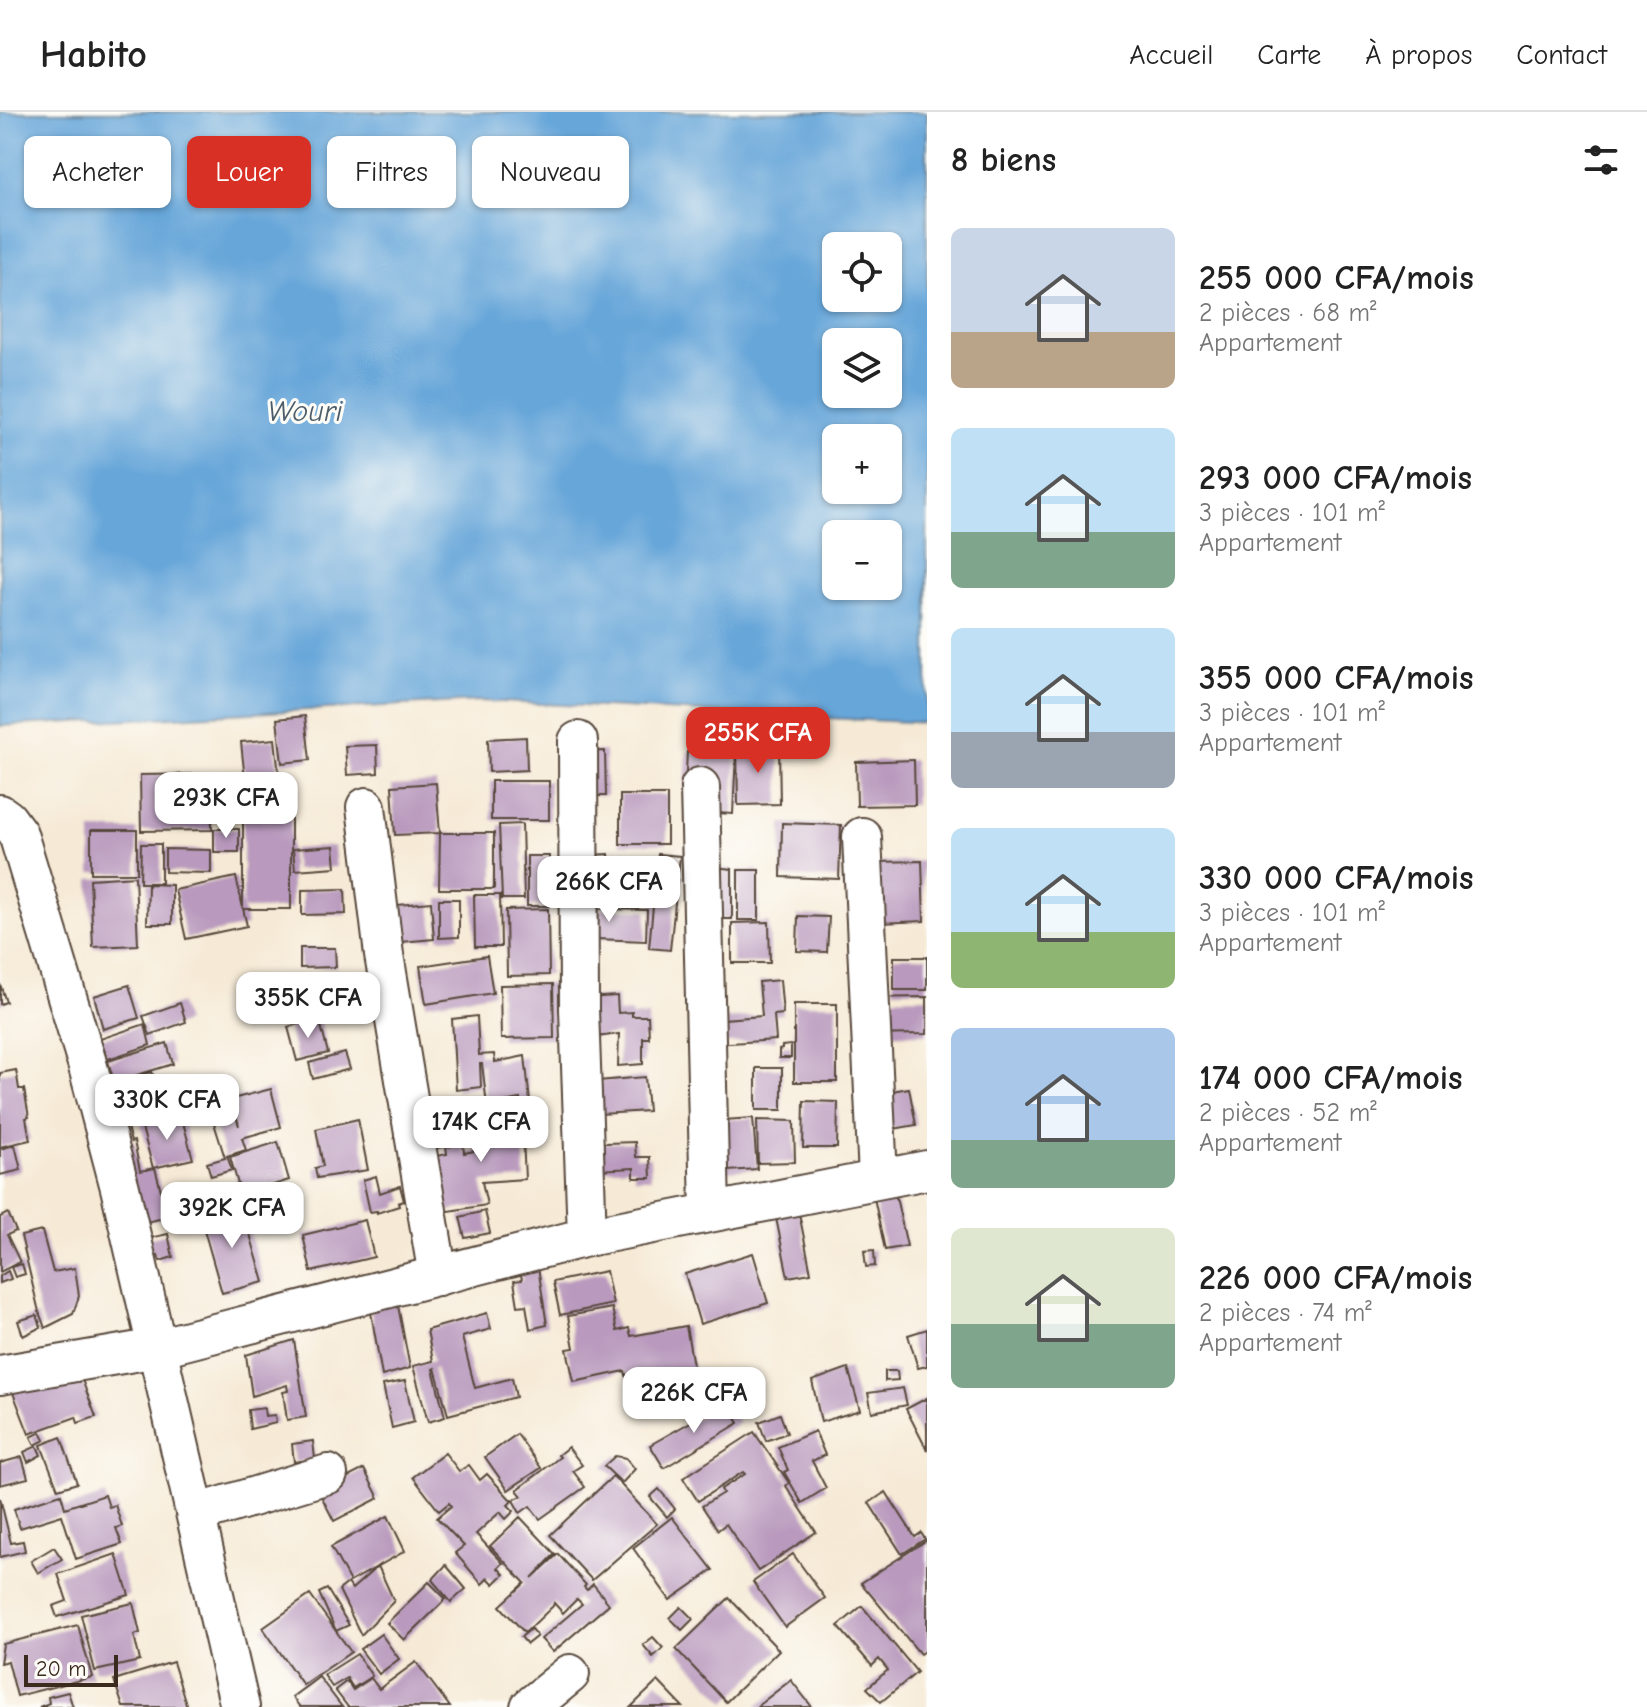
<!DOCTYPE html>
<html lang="fr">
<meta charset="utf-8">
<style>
:root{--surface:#fff;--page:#f2f2f2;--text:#222;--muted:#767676;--line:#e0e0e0;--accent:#d93025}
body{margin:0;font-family:"Comic Neue",sans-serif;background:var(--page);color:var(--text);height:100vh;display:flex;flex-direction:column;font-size:30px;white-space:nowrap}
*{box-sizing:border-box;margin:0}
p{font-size:26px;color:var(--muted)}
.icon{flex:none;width:44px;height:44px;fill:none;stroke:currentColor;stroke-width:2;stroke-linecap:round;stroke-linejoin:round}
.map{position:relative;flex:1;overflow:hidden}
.details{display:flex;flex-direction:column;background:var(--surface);width:720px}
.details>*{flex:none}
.banner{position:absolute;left:24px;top:24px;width:760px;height:72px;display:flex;gap:16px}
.tools{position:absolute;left:822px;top:120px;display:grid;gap:16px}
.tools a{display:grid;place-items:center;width:80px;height:80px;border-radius:12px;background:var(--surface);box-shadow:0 2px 6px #0004;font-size:40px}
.scale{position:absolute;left:24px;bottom:20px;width:94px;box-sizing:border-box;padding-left:8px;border:4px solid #3b2a1e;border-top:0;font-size:22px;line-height:28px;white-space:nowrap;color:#3b2a1e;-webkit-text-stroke:6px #fdfcf7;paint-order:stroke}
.price{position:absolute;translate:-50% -68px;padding:0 18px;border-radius:16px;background:#fff;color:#222;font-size:26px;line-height:52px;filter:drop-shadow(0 2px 4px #0008)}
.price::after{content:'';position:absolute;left:50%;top:48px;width:24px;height:18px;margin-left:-12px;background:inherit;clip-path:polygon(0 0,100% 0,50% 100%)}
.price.on{background:var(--accent);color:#fff}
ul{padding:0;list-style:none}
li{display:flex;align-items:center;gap:24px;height:200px;padding:0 24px}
li span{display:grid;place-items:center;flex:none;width:224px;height:160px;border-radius:12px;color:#555}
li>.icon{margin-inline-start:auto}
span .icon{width:96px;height:96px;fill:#fffc;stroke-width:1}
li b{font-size:34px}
h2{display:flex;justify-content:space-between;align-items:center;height:96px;padding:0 24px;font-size:34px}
.chip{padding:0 28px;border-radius:12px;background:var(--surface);box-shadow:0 2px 6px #0004;font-size:28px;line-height:72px}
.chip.on{background:var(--accent);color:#fff}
header{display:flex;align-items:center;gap:48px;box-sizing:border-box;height:112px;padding:0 40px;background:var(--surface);border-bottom:2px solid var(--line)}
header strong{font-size:38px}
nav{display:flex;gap:44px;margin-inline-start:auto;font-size:28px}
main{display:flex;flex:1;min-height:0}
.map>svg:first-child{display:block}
.water{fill:#66a6d9;stroke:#50687c;stroke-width:2;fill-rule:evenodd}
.building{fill:#b99abe}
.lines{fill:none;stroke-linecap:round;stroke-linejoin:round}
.street-casing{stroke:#57473a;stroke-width:42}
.street{stroke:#fff;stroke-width:38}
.labels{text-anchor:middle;stroke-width:6;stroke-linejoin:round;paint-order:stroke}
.water-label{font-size:30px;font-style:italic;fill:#4c5c69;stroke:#fdfcf7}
</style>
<header>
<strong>Habito</strong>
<nav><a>Accueil</a><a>Carte</a><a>À propos</a><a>Contact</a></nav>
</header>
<main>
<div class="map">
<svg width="927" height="1595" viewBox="0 0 927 1595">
<rect width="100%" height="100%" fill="#fdfcf7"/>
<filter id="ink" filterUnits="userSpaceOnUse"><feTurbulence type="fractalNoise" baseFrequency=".0125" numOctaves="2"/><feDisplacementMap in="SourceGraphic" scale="16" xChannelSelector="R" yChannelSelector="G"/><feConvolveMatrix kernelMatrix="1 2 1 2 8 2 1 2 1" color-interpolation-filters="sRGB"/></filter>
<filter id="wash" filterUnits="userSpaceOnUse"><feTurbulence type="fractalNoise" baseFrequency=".006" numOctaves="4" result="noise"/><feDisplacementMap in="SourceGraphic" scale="32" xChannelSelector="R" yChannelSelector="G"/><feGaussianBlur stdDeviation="1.8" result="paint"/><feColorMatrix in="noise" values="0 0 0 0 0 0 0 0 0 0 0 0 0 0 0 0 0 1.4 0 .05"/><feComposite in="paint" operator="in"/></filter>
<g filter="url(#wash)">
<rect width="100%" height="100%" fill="#f6ead6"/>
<path class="water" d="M0 0H927V611L479 589 0 614ZM836 134H888V186H836ZM836 230H888V282H836ZM836 326H888V378H836ZM836 422H888V474H836Z"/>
<g id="blocks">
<g class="building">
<polygon points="305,604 310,648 282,651 277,607"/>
<polygon points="526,625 527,658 489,660 488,627"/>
<polygon points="275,627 280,673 246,677 241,630"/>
<polygon points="377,633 378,661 347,663 345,634"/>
<polygon points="779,633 780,692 738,693 737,634"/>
<polygon points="605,639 606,684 575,684 574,640"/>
<polygon points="687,640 736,642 733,702 684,699"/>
<polygon points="914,648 915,693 857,694 856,650"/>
<polygon points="211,662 212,718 141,719 140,663"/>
<rect x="491" y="669" width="58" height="39"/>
<polygon points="436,671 440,721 494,721 494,777 439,777 440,721 395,723 392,674"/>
<rect x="620" y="683" width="47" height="49"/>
<rect x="243" y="706" width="48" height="91"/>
<polygon points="782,711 841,713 839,767 781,765"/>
<polygon points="522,712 524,787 502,787 499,713"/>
<rect x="214" y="717" width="25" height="23"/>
<rect x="91" y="718" width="46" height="43"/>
<polygon points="141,732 161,732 161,771 140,771"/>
<polygon points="334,734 336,755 295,758 293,737"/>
<polygon points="165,737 211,738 211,761 165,760"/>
<polygon points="609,742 612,787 574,789 571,744"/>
<polygon points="658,742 680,744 670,838 649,836"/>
<rect x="527" y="744" width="22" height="50"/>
<polygon points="922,749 924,809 878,811 876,750"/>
<polygon points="714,755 732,757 732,807 688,807"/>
<rect x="738" y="758" width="21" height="50"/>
<polygon points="135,764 138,833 93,835 90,767"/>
<polygon points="236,765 247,814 186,827 175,778"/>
<polygon points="148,772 172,773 172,812 147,812"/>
<polygon points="345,777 346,802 302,803 302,778"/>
<polygon points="474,783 500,783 501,835 475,835"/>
<polygon points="439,787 459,787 459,825 439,826"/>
<polygon points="431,790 434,827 378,832 375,795"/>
<polygon points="571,796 647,798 646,829 570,826"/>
<polygon points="548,797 549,863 507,864 506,798"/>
<polygon points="798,804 829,805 827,840 797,839"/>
<polygon points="769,810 770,851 732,851 732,811"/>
<polygon points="300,836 335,836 336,855 300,856"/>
<polygon points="487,844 493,881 426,892 420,854"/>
<rect x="894" y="845" width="33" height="33"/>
<polygon points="780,868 783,902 774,903 776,928 699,933 697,909 762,904 759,870"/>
<polygon points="0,872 6,890 0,892"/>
<polygon points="553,872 554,926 501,927 500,873"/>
<polygon points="129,873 139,906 103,917 94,884"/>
<polygon points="617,884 618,901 632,900 632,904 648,904 649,926 643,926 643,952 618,954 619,922 573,928 571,887"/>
<polygon points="927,885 927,922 859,923 859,886"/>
<polygon points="180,891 186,910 150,923 143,904"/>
<rect x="794" y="892" width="43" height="78"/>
<polygon points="477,904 479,943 494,942 495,950 525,944 531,999 521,1001 520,987 487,993 482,952 480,952 481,975 456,978 452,907"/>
<polygon points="319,906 328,941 297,949 288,915"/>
<polygon points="145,912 150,933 108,947 100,927"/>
<polygon points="167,931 173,952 114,970 108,949"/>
<polygon points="791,933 791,946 779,946 779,938 782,937 782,934"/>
<polygon points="345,941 350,957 313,967 309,951"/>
<rect x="756" y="956" width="26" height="42"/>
<polygon points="16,958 19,977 24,977 29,1005 26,1006 30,1028 0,1035 0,961"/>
<polygon points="152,960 160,989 109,1004 101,976"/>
<polygon points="645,965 648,999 600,1002 598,969"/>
<polygon points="909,976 916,1013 882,1019 875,982"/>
<polygon points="271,977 281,1015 242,1026 246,1038 227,1044 232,1058 211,1064 207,1051 225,1046 208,992 230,985 239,1014 232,987"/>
<polygon points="804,989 838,990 837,1036 803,1036"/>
<polygon points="181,1003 193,1047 153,1056 141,1012"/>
<polygon points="522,1005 525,1067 482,1070 487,1093 442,1100 432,1045 447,1042 446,1035 452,1034 451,1031 455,1030 455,1033 463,1032 464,1041 480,1038 478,1008"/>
<polygon points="753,1006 757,1057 712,1060 708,1009"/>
<polygon points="358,1007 368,1058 317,1066 315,1056 323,1054 316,1017"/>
<polygon points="441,1008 443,1035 421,1037 419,1010"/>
<polygon points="757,1008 794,1009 795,1050 758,1051"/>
<polygon points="127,1015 131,1030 134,1029 140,1059 155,1056 168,1105 146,1110 105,1020"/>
<polygon points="278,1030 289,1068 242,1083 244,1088 212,1099 207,1083 238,1072 230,1045"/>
<polygon points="635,1030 636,1045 650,1045 651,1066 634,1066 634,1056 577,1059 577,1032"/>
<polygon points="15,1033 21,1058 0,1063 0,1037"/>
<polygon points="376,1064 380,1081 400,1074 404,1089 398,1091 399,1094 377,1101 377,1099 370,1100 363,1068"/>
<polygon points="894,1076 907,1134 885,1138 873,1081"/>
<polygon points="284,1077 286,1086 290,1085 293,1099 250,1110 244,1089"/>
<polygon points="797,1091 811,1161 788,1165 774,1096"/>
<polygon points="242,1095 264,1170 222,1181 201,1107"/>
<polygon points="485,1099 490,1121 465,1126 460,1105"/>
<polygon points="8,1101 16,1119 7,1123 20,1150 0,1160 0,1105"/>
<polygon points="365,1108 374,1145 311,1160 303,1123"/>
<polygon points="42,1119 53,1160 75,1156 79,1184 73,1202 45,1216 39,1200 21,1124"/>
<polygon points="168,1122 173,1145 160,1149 158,1143 153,1144 136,1129"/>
<polygon points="874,1138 875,1154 866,1155 864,1139"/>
<polygon points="753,1141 768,1191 700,1212 685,1162"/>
<polygon points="536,1142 547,1213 530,1217 526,1193 518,1194 514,1169 522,1168 518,1146"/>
<polygon points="22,1152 25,1162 15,1165 11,1155"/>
<polygon points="8,1159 11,1167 0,1171 0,1164"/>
<polygon points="606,1159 613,1192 560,1203 553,1170"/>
<polygon points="395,1178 410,1256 382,1264 368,1183"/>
<polygon points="612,1196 617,1219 629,1216 631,1224 686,1214 694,1259 628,1271 625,1259 574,1270 567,1237 574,1236 568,1204"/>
<polygon points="487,1201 491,1217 462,1225 475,1276 512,1266 516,1285 448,1303 435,1256 433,1257 445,1305 428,1310 413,1254 433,1249 427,1218"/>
<polygon points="37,1203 41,1215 23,1224 18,1209"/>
<polygon points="927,1217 927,1254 918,1256 908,1223"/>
<polygon points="294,1228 306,1305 287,1308 283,1280 288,1279 287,1273 252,1284 246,1243"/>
<polygon points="848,1256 860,1298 821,1310 812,1269"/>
<polygon points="78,1257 96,1305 78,1311 76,1305 29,1322 10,1273"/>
<polygon points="885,1259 897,1259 898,1268 885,1269"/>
<polygon points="405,1269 414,1310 392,1316 383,1273"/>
<polygon points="903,1276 907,1293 872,1300 868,1281"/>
<polygon points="927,1286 927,1338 906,1297"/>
<polygon points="726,1290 739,1311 664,1356 650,1333"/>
<polygon points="264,1296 265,1304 275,1303 276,1311 250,1317 248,1298"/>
<polygon points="780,1302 787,1321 766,1329 759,1310"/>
<polygon points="815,1319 825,1343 812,1349 826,1376 802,1391 784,1360 788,1358 778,1335"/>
<polygon points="41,1320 45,1328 35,1333 31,1325"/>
<polygon points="754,1320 789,1371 786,1374 816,1420 758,1459 726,1412 718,1418 702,1394 723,1381 721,1377 745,1362 743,1360 698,1389 683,1366"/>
<polygon points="517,1322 541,1356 508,1378 485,1345"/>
<polygon points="61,1325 77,1371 58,1377 41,1333"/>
<polygon points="313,1329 315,1347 294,1350 292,1332"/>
<polygon points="37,1334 41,1343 28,1350 24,1340"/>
<polygon points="568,1335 582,1353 573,1359 585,1375 540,1407 530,1394 520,1401 513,1388 522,1384 517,1378 560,1345 558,1343"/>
<polygon points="445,1341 459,1359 469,1353 480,1368 487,1362 512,1389 508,1393 514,1399 506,1407 500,1400 476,1422 503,1451 498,1456 504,1462 494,1472 488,1466 482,1472 455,1441 464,1434 437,1406 451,1394 449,1391 439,1399 413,1365"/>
<polygon points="615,1344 626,1346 635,1357 622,1371 604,1354"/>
<polygon points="22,1345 28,1366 0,1373 0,1351"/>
<polygon points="364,1357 379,1386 334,1409 319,1380"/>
<polygon points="613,1364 657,1412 592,1468 550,1423"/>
<polygon points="659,1377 675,1397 667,1405 650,1385"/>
<polygon points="886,1380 915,1425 921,1421 925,1427 902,1442 869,1391"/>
<polygon points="61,1382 65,1396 105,1383 109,1395 115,1393 122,1414 116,1416 122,1432 76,1447 62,1403 20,1416 14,1397"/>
<polygon points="0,1386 11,1431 23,1429 25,1439 0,1445"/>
<polygon points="388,1404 405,1439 350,1470 331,1435"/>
<polygon points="520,1405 555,1442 532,1466 558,1442 586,1473 584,1475 587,1478 593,1472 609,1492 553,1540 541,1527 582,1492 577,1487 563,1501 554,1491 553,1494 525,1521 500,1494 525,1471 490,1434"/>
<polygon points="672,1405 713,1458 670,1488 633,1436"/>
<polygon points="927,1428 927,1537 920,1542 861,1471"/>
<polygon points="54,1435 62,1447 38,1461 31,1449"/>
<polygon points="116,1442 129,1483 57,1505 53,1494 67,1489 58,1462"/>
<polygon points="793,1442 825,1486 785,1515 753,1470"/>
<polygon points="446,1453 466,1477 451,1490 432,1468"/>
<polygon points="378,1454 394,1489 361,1523 339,1478 348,1471 352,1477"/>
<polygon points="429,1470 446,1487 404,1528 387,1511"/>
<polygon points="327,1477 349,1513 336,1519 319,1481"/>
<polygon points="310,1483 351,1540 303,1573 263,1516"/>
<polygon points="729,1486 779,1538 726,1590 676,1537"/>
<polygon points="133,1491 140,1521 134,1523 140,1549 95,1559 81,1503"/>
<polygon points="862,1494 917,1560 881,1590 867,1576 888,1558 879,1547 872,1554 838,1514"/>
<polygon points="681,1495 693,1507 682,1518 670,1506"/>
<polygon points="78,1513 92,1565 17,1584 8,1549 0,1551 3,1532"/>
<polygon points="531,1517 537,1524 527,1532 521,1525"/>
<polygon points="381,1522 399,1547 379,1562 360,1537"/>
<polygon points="653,1525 663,1536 653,1545 643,1533"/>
<polygon points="357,1542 372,1564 353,1576 347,1566 332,1575 324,1563"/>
<polygon points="173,1550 187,1595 123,1595 114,1568"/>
<polygon points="416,1550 450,1595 348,1595 335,1578 347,1569 353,1578 371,1566 379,1577"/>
<polygon points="319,1565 342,1595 300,1595 292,1585"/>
<polygon points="791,1568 812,1595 756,1595"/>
<polygon points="658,1569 683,1595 631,1595"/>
<polygon points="68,1580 73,1595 39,1595 49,1591 48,1585"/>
</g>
</g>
</g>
<g filter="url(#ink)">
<use href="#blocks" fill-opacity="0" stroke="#57473a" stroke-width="2"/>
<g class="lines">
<defs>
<g id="street">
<polyline points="578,629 579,897 587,1125"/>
<polyline points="700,675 710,1099"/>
<polyline points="366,695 384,843 438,1164"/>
<polyline points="0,702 7,707 18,722 87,951 120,1076 240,1595"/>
<polyline points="862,725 878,1066"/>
<polyline points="0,1263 157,1236 587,1125 927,1058"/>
<polyline points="196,1402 328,1362"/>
<polyline points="530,1595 570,1562"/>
</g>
</defs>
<use href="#street" class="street-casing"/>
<use href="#street" class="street"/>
</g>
</g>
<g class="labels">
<g class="water-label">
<text x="305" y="309">Wouri</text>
</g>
</g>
</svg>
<div class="tools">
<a><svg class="icon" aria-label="locate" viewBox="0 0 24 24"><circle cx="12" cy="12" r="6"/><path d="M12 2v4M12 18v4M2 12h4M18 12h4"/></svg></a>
<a><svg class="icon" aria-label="layers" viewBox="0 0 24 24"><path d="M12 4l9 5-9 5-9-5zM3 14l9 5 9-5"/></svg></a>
<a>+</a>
<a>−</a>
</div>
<div class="scale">20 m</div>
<b class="price on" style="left:758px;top:663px">255K CFA</b>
<b class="price" style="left:226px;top:728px">293K CFA</b>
<b class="price" style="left:609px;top:812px">266K CFA</b>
<b class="price" style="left:308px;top:928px">355K CFA</b>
<b class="price" style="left:167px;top:1030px">330K CFA</b>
<b class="price" style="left:481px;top:1052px">174K CFA</b>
<b class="price" style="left:232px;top:1138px">392K CFA</b>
<b class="price" style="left:694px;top:1323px">226K CFA</b>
<div class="banner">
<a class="chip">Acheter</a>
<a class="chip on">Louer</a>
<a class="chip">Filtres</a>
<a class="chip">Nouveau</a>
</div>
</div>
<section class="details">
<h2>8 biens<svg class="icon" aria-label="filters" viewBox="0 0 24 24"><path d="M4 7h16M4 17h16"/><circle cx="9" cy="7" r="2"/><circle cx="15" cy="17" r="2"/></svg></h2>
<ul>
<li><span style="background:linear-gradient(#c9d6e8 65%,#b9a48a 0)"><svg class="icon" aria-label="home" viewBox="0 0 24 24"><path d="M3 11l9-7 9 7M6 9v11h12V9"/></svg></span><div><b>255 000 CFA/mois</b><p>2 pièces · 68 m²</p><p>Appartement</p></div></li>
<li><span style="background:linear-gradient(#bfe0f5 65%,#7fa58c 0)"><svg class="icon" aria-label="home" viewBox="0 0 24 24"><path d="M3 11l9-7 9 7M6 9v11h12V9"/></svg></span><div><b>293 000 CFA/mois</b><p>3 pièces · 101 m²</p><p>Appartement</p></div></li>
<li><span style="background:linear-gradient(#bfe0f5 65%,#9aa5b1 0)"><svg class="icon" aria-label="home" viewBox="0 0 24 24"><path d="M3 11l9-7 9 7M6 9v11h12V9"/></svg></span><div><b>355 000 CFA/mois</b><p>3 pièces · 101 m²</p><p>Appartement</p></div></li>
<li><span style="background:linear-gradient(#bfe0f5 65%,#8fb573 0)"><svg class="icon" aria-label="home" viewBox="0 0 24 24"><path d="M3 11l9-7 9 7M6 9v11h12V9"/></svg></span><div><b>330 000 CFA/mois</b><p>3 pièces · 101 m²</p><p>Appartement</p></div></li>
<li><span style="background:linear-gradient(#a9c7e8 70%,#7fa58c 0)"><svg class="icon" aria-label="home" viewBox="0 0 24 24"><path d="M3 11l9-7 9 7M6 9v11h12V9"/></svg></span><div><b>174 000 CFA/mois</b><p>2 pièces · 52 m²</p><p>Appartement</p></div></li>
<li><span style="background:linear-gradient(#dfe7d0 60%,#7fa58c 0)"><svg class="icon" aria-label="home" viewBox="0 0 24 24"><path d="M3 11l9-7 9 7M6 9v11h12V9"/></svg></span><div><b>226 000 CFA/mois</b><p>2 pièces · 74 m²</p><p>Appartement</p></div></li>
</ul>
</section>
</main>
